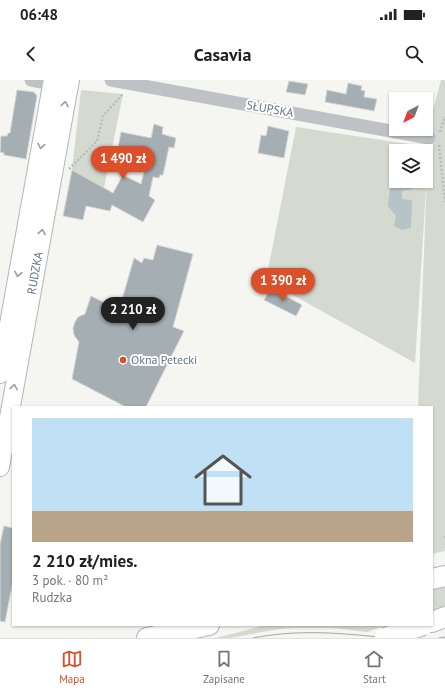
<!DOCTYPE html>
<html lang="pl">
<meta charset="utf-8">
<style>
:root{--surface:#fff;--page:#f2f2f2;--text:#202124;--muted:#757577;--line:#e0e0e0;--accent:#db4f2b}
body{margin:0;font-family:"PT Sans",sans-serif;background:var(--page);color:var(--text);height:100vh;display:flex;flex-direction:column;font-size:15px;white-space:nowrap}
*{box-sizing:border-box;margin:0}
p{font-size:13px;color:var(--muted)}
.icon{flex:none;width:22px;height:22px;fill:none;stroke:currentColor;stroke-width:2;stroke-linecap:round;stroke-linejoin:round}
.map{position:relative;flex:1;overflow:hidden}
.sheet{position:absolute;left:12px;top:326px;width:421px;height:220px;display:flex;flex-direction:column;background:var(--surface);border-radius:0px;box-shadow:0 1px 3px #0004}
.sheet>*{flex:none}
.needle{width:26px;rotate:221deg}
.controls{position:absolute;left:389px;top:12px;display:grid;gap:8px}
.controls a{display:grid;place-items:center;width:44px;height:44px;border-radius:0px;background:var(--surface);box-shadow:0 1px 3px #0004;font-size:20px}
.price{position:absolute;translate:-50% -34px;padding:0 9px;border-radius:14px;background:var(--accent);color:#fff;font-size:13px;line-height:26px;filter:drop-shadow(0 1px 2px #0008)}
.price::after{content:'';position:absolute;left:50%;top:24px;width:12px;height:9px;margin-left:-6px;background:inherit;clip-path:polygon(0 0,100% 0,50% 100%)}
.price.selected{background:#222;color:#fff}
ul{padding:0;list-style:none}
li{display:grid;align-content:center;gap:8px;height:212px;padding:0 20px}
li+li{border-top:1px solid var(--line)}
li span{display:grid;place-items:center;height:124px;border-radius:0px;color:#555}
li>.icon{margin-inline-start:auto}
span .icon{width:72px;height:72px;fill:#fffc;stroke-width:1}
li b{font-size:17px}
.status{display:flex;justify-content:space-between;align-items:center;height:28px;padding:0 20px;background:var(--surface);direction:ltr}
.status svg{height:11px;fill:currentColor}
header{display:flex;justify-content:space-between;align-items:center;height:52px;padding:0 20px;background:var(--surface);font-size:18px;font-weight:800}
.dock{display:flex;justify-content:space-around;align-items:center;height:56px;border-top:1px solid var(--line);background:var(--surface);font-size:11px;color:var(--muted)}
.dock a{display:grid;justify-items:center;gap:2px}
.dock .selected{color:var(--accent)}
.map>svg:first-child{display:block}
.green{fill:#d5dad1;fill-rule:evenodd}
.water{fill:#b7c3c7}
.building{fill:#a5aeb3;stroke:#d7d6d4}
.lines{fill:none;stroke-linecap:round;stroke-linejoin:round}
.secondary-casing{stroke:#b0b6ba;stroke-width:20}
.primary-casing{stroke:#b1b6b9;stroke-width:22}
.path{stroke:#b8bbbd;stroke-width:2.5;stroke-dasharray:2 2;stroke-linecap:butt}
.street{stroke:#bec2c5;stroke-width:13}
.secondary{stroke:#fff;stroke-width:18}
.primary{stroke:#fff;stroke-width:20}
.tram{stroke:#9fa6ab;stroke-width:1}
.primary-bridge-casing{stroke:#b1b6b9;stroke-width:22;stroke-linecap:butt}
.primary-bridge{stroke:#fff;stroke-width:20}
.oneway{stroke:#939fa8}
.poi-dot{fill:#db4f2b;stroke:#fff;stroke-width:1.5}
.labels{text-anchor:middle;stroke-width:4;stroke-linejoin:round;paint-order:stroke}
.street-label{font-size:12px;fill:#657682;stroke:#fff}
.poi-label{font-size:12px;fill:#657682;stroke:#fff;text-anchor:start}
</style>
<div class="status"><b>06:48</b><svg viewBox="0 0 49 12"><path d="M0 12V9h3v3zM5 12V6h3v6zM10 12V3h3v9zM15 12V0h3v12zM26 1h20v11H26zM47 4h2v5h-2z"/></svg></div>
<header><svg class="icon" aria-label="back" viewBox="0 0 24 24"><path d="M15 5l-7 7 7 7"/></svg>Casavia<svg class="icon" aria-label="search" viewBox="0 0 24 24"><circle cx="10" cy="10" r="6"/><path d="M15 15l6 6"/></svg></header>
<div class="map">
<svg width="445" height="558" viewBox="0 0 445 558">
<rect width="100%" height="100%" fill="#f5f5f2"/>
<g class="green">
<path d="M441 0H445V471L432 474V327H418L427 94 415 283 266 200 296 47 428 67 429 45ZM396 71H426V101H396Z"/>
<polygon points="81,10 123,14 104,108 72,90"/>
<polygon points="445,507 445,526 432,530 432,510"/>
<polygon points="266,545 387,545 367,552 332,548 292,548 273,550 230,558 216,558"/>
</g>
<polygon class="water" points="391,98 396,98 396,101 410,101 412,109 402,111 402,119 412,120 411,148 402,150 394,146 396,136 388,126"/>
<g class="building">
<polygon points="289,1 308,4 305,15 286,12"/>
<polygon points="348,3 362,6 361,10 365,11 364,17 377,19 374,31 325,22 327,10 346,14"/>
<polygon points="17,10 34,12 37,16 26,79 4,75 4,73 0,72 1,56 7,56 8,53 10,53"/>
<polygon points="154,44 163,47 162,54 176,58 174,68 169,67 163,95 160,95 159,98 153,97 149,116 155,120 143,142 112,125 110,131 86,126 83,140 63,136 72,90 113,113 123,95 141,104 147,79 117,73 121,52 151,58"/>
<polygon points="268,46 289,51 284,78 258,73 261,55 266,56"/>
<polygon points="157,165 193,174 173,247 184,251 146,327 126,327 72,299 79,262 74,255 73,248 75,242 78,237 85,234 91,216 119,230 134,178 142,183 144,178 153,180"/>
<polygon points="271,208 302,225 296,236 264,220"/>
<polygon points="4,446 13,448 13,501 5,542 0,541 0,464"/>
</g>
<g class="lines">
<defs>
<g id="secondary">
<polyline points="0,294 53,0"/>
<polyline points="0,387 70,0"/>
</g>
<g id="primary">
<polyline points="432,499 445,496"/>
<polyline points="432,542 445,537"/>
<polyline points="147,558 209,545"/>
</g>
</defs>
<use href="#secondary" class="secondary-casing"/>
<use href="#primary" class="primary-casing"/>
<g class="path">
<polyline points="440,52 445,36"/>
<polyline points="439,65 445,122"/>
<polyline points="69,89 97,61 103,36 123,14"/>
<polyline points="445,456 445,460"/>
</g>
<g class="street">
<polyline points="31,0 52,4 58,0"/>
<polyline points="111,0 429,58"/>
</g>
<use href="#secondary" class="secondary"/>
<use href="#primary" class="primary"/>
<g class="tram">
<path d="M253 558C299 549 341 553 388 558"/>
<polyline points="439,558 445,557"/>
</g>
<defs>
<polyline id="primary-bridge" points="385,558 423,545"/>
</defs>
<use href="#primary-bridge" class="primary-bridge-casing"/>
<use href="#primary-bridge" class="primary-bridge"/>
</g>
<defs><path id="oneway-chevron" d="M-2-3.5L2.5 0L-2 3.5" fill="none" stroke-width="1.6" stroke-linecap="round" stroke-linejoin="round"/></defs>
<g class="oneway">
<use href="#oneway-chevron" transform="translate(65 24) rotate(-80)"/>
<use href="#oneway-chevron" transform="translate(41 66) rotate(100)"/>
<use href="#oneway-chevron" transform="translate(42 152) rotate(-80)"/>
<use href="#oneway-chevron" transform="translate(18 194) rotate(100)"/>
<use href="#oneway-chevron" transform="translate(14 307) rotate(-80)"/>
</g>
<circle class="poi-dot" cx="123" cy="280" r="4"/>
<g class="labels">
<g class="street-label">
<text transform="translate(270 29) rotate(10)" y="4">SŁUPSKA</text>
<text transform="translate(35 193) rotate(-80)" y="4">RUDZKA</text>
</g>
<g class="poi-label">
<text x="131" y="284">Okna Petecki</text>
</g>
</g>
</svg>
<div class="controls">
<a><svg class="needle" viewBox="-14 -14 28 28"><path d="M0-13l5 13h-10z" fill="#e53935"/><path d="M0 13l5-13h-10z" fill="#757577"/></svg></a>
<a><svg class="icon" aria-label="layers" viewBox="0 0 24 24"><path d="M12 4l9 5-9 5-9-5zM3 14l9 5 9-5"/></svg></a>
</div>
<b class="price" style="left:123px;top:100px">1 490 zł</b>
<b class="price" style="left:283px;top:222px">1 390 zł</b>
<b class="price selected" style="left:133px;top:251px">2 210 zł</b>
<section class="sheet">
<ul>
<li><span style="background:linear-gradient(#bfe0f5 75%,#b9a48a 0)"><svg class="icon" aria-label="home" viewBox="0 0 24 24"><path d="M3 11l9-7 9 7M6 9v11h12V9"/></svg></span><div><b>2 210 zł/mies.</b><p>3 pok. · 80 m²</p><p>Rudzka</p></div></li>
</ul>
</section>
</div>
<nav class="dock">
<a class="selected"><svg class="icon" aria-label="map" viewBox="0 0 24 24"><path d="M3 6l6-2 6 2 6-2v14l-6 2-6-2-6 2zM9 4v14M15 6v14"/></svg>Mapa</a>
<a><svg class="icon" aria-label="saved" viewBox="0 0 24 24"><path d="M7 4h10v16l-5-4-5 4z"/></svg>Zapisane</a>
<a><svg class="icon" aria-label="home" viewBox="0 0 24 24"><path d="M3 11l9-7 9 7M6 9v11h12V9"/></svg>Start</a>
</nav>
